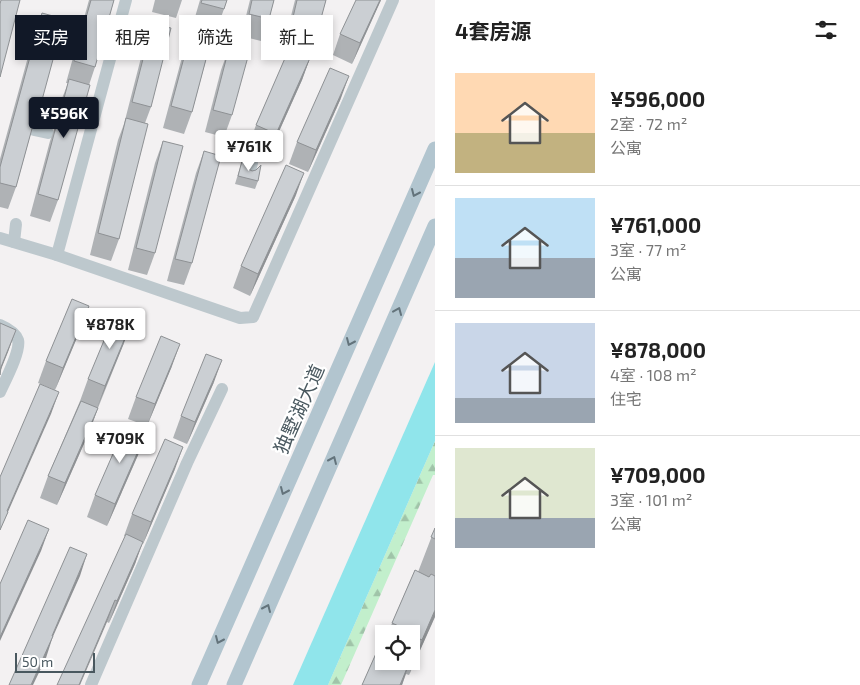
<!DOCTYPE html>
<html lang="zh">
<meta charset="utf-8">
<style>
:root{--surface:#fff;--page:#f6f6f6;--text:#222;--muted:#767676;--line:#e0e0e0;--accent:#111827}
body{margin:0;font-family:"Exo 2","Noto Sans SC",sans-serif;background:var(--page);color:var(--text);height:100vh;display:flex;flex-direction:column;font-size:19px;white-space:nowrap}
*{box-sizing:border-box;margin:0}
p{font-size:16px;color:var(--muted)}
.icon{flex:none;width:28px;height:28px;fill:none;stroke:currentColor;stroke-width:2;stroke-linecap:round;stroke-linejoin:round}
.map{position:relative;flex:1;overflow:hidden}
.side{display:flex;flex-direction:column;background:var(--surface);width:425px}
.side>*{flex:none}
.guide{position:absolute;left:15px;top:15px;width:345px;height:45px;display:flex;gap:10px}
.fabs{position:absolute;left:375px;top:625px;display:grid;gap:10px}
.fabs a{display:grid;place-items:center;width:45px;height:45px;border-radius:0px;background:var(--surface);box-shadow:0 2px 8px #0003;font-size:25px}
.scale{position:absolute;left:15px;bottom:12px;width:80px;box-sizing:border-box;padding-left:5px;border:2px solid #49585f;border-top:0;font-size:14px;line-height:18px;white-space:nowrap;color:#49585f;-webkit-text-stroke:4px #fff;paint-order:stroke}
.price{position:absolute;translate:-50% -42px;padding:0 11px;border-radius:5px;background:#fff;color:#222;font-size:16px;line-height:32px;filter:drop-shadow(0 1px 2px #0008)}
.price::after{content:'';position:absolute;left:50%;top:30px;width:15px;height:11px;margin-left:-8px;background:inherit;clip-path:polygon(0 0,100% 0,50% 100%)}
.price.selected{background:var(--accent);color:#fff}
ul{padding:0;list-style:none}
li{display:flex;align-items:center;gap:15px;height:125px;padding:0 20px}
li+li{border-top:1px solid var(--line)}
li span{display:grid;place-items:center;flex:none;width:140px;height:100px;border-radius:0px;color:#555}
li>.icon{margin-inline-start:auto}
span .icon{width:60px;height:60px;fill:#fffc;stroke-width:1}
li b{font-size:21px}
h2{display:flex;justify-content:space-between;align-items:center;height:60px;padding:0 20px;font-size:21px}
.chip{padding:0 18px;border-radius:0px;background:var(--surface);box-shadow:0 2px 8px #0003;font-size:18px;line-height:45px}
.chip.selected{background:var(--accent);color:#fff}
main{display:flex;flex:1;min-height:0}
.map>svg:first-child{display:block}
.forest{fill:url(#forest-firs)}
.water{fill:#90e5eb}
.lines{fill:none;stroke-linecap:round;stroke-linejoin:round}
.minor{stroke:#bdc8cd;stroke-width:12}
.major{stroke:#b2c5cf;stroke-width:15}
.wall{fill:#afb2b5}
.shaded-wall{fill:#8e9194}
.building{fill:#cbcfd3;stroke:#8e9194}
.oneway{stroke:#63737b}
.labels{text-anchor:middle;stroke-width:4.5;stroke-linejoin:round;paint-order:stroke}
.street-label{font-size:19px;fill:#49585f;stroke:#fff}
</style>
<main>
<div class="map">
<svg width="435" height="685" viewBox="0 0 435 685">
<defs>
<pattern id="forest-firs" width="22" height="20" patternUnits="userSpaceOnUse" patternTransform="scale(1.25)"><rect width="22" height="20" fill="#c2efcc"/><path d="M5 1l3.5 6h-7zM16 11l3.5 6h-7z" fill="#a0c4a9"/></pattern>
</defs>
<rect width="100%" height="100%" fill="#f3f1f2"/>
<polygon class="forest" points="435,441 435,475 433,475 341,685 328,685"/>
<polygon class="water" points="435,362 435,441 328,685 293,685"/>
<g class="lines">
<g class="minor">
<polyline points="34,130 48,133"/>
<polyline points="250,171 252,163"/>
<polyline points="0,238 57,255 126,0"/>
<polyline points="14,242 16,224"/>
<polyline points="57,255 240,318 253,317 393,0"/>
<path d="M0 325C7 328 15 332 18 340 21 351 5 381 0 392"/>
<polyline points="91,685 187,463 222,389"/>
</g>
<g class="major">
<polyline points="199,685 435,149"/>
<polyline points="234,685 435,226"/>
</g>
</g>
<g class="wall">
<polygon points="89,0 114,0 95,67 89,85 58,200 50,222 30,216 50,141 54,130 54,128 61,101 68,83 66,83"/>
<polygon points="155,0 182,0 176,18 152,12"/>
<polygon points="200,0 227,0 224,9 216,31 214,30 192,112 184,134 163,128 185,46 193,24"/>
<polygon points="250,0 274,0 269,19 261,41 241,36"/>
<polygon points="295,0 326,0 317,33 309,55 292,51 310,58 302,80 268,156 248,147 256,125 289,50 283,48"/>
<polygon points="381,0 352,64 333,55 340,34"/>
<polygon points="42,13 42,100 35,118 16,187 8,209 0,207 0,159 34,35"/>
<polygon points="152,24 151,107 145,123 119,239 111,261 90,255 118,140 124,124 144,46"/>
<polygon points="229,48 232,115 224,137 205,132 221,70"/>
<polygon points="341,98 308,172 289,164 297,142"/>
<polygon points="163,141 155,253 147,275 128,270 155,163"/>
<polygon points="204,151 192,263 184,285 167,281 196,173"/>
<polygon points="242,161 247,168 258,181 255,189 235,184"/>
<polygon points="296,195 250,296 233,288 241,266"/>
<polygon points="81,328 55,390 38,383 46,361"/>
<polygon points="124,343 98,408 90,430 57,505 40,498 48,476 80,401 88,379"/>
<polygon points="172,366 147,426 128,419 136,397"/>
<polygon points="214,382 187,444 173,438 181,416"/>
<polygon points="146,433 138,455 107,526 87,517 95,495"/>
<polygon points="175,469 143,544 142,543 135,564 109,623 107,622 125,536 124,536 132,514"/>
<polygon points="435,528 435,616 409,675 406,674 402,685 362,685 378,649 381,651 384,644 384,661 411,661 411,634 388,634 392,623 415,570 418,572"/>
</g>
<g class="shaded-wall">
<polygon points="380,0 381,0 352,64 360,43"/>
<polygon points="310,58 302,80 268,156 276,134"/>
<polygon points="349,76 341,98 308,172 316,150"/>
<polygon points="42,100 34,122 34,106 36,102"/>
<polygon points="304,173 296,195 250,296 258,274"/>
<polygon points="89,306 81,328 55,390 63,368"/>
<polygon points="132,321 124,343 97,408 105,386"/>
<polygon points="16,330 8,352 0,372 0,368"/>
<polygon points="180,344 172,366 147,426 155,404"/>
<polygon points="222,360 214,382 187,444 195,422"/>
<polygon points="59,392 51,414 0,530 7,511"/>
<polygon points="98,408 90,430 57,505 65,483"/>
<polygon points="146,433 138,455 107,526 115,504"/>
<polygon points="183,447 175,469 143,544 151,522"/>
<polygon points="49,529 41,551 0,641 0,637"/>
<polygon points="143,542 135,564 109,623 117,601"/>
<polygon points="87,554 80,576 47,650 53,636 46,658 33,685 31,685"/>
<polygon points="115,600 107,622 80,685 79,685"/>
<polygon points="435,610 435,617 409,675 422,640"/>
<polygon points="410,661 402,685 400,685"/>
</g>
<g class="building">
<polygon points="1,0 20,0 0,77 0,4"/>
<polygon points="91,0 114,0 95,67 74,61"/>
<polygon points="202,0 227,0 224,9 201,3"/>
<polygon points="252,0 274,0 269,19 249,14"/>
<polygon points="297,0 326,0 317,33 291,26"/>
<polygon points="356,0 380,0 360,43 340,34"/>
<polygon points="42,13 64,19 42,100 36,102 34,106 36,114 16,187 0,183 0,167"/>
<polygon points="152,24 171,28 151,107 132,102"/>
<polygon points="193,24 214,29 192,112 171,106"/>
<polygon points="229,48 249,53 232,115 213,110"/>
<polygon points="289,49 310,58 276,134 256,125"/>
<polygon points="330,68 349,76 316,150 297,142"/>
<polygon points="69,79 90,85 58,200 38,194 58,119 64,113 62,106"/>
<polygon points="126,118 148,124 119,239 98,233"/>
<polygon points="163,141 183,146 155,253 136,248"/>
<polygon points="204,151 221,156 192,263 175,259"/>
<polygon points="242,161 245,161 247,168 252,171 256,170 261,165 258,181 238,176"/>
<polygon points="286,165 304,173 258,274 241,266"/>
<polygon points="72,299 89,306 63,368 46,361"/>
<polygon points="115,314 132,321 105,386 88,379"/>
<polygon points="0,323 16,330 1,367 0,375"/>
<polygon points="161,336 180,344 155,404 136,397"/>
<polygon points="206,354 222,360 195,422 181,416"/>
<polygon points="40,384 59,392 7,511 8,512 0,530 0,477"/>
<polygon points="81,401 98,408 65,483 48,476"/>
<polygon points="126,424 146,433 115,504 95,495"/>
<polygon points="165,439 183,447 151,522 132,514"/>
<polygon points="28,520 49,529 0,637 0,584"/>
<polygon points="435,528 435,539 431,537"/>
<polygon points="126,534 143,542 117,601 115,600 79,685 57,685"/>
<polygon points="70,547 87,554 52,636 53,636 31,685 9,685"/>
<polygon points="415,570 429,577 431,574 435,576 435,610 422,640 411,635 411,634 406,633 407,630 392,623"/>
<polygon points="378,649 384,652 384,661 410,661 400,685 362,685"/>
</g>
<defs><path id="oneway-chevron" d="M-2-3.5L2.5 0L-2 3.5" fill="none" stroke-width="1.6" stroke-linecap="round" stroke-linejoin="round" transform="scale(1.25)"/></defs>
<g class="oneway">
<use href="#oneway-chevron" transform="translate(415 193) rotate(114)"/>
<use href="#oneway-chevron" transform="translate(398 311) rotate(-67)"/>
<use href="#oneway-chevron" transform="translate(350 342) rotate(114)"/>
<use href="#oneway-chevron" transform="translate(333 460) rotate(-66)"/>
<use href="#oneway-chevron" transform="translate(284 491) rotate(114)"/>
<use href="#oneway-chevron" transform="translate(267 608) rotate(-66)"/>
<use href="#oneway-chevron" transform="translate(219 640) rotate(114)"/>
</g>
<g class="labels">
<g class="street-label">
<text transform="translate(299 409) rotate(-66)" y="7">独墅湖大道</text>
</g>
</g>
</svg>
<div class="fabs">
<a><svg class="icon" aria-label="locate" viewBox="0 0 24 24"><circle cx="12" cy="12" r="6"/><path d="M12 2v4M12 18v4M2 12h4M18 12h4"/></svg></a>
</div>
<div class="scale">50 m</div>
<b class="price selected" style="left:64px;top:139px">¥596K</b>
<b class="price" style="left:249px;top:172px">¥761K</b>
<b class="price" style="left:110px;top:350px">¥878K</b>
<b class="price" style="left:120px;top:464px">¥709K</b>
<div class="guide">
<a class="chip selected">买房</a>
<a class="chip">租房</a>
<a class="chip">筛选</a>
<a class="chip">新上</a>
</div>
</div>
<section class="side">
<h2>4套房源<svg class="icon" aria-label="filters" viewBox="0 0 24 24"><path d="M4 7h16M4 17h16"/><circle cx="9" cy="7" r="2"/><circle cx="15" cy="17" r="2"/></svg></h2>
<ul>
<li><span style="background:linear-gradient(#ffd9b3 60%,#c2b280 0)"><svg class="icon" aria-label="home" viewBox="0 0 24 24"><path d="M3 11l9-7 9 7M6 9v11h12V9"/></svg></span><div><b>¥596,000</b><p>2室 · 72 m²</p><p>公寓</p></div></li>
<li><span style="background:linear-gradient(#bfe0f5 60%,#9aa5b1 0)"><svg class="icon" aria-label="home" viewBox="0 0 24 24"><path d="M3 11l9-7 9 7M6 9v11h12V9"/></svg></span><div><b>¥761,000</b><p>3室 · 77 m²</p><p>公寓</p></div></li>
<li><span style="background:linear-gradient(#c9d6e8 75%,#9aa5b1 0)"><svg class="icon" aria-label="home" viewBox="0 0 24 24"><path d="M3 11l9-7 9 7M6 9v11h12V9"/></svg></span><div><b>¥878,000</b><p>4室 · 108 m²</p><p>住宅</p></div></li>
<li><span style="background:linear-gradient(#dfe7d0 70%,#9aa5b1 0)"><svg class="icon" aria-label="home" viewBox="0 0 24 24"><path d="M3 11l9-7 9 7M6 9v11h12V9"/></svg></span><div><b>¥709,000</b><p>3室 · 101 m²</p><p>公寓</p></div></li>
</ul>
</section>
</main>
